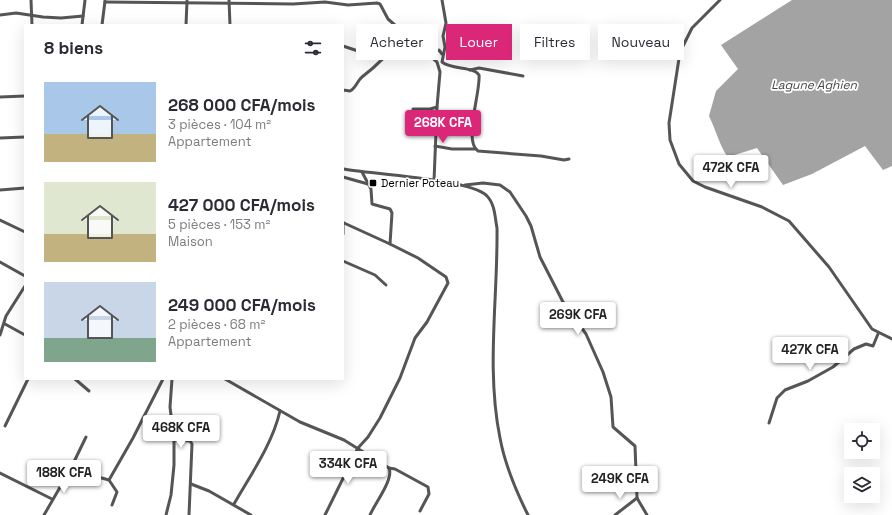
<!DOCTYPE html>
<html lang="fr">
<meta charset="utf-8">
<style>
:root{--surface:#fff;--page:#f2f2f3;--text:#2b2b33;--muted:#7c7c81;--accent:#db2777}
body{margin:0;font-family:"Space Grotesk",sans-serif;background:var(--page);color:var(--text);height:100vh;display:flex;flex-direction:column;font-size:15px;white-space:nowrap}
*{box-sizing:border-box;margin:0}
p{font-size:13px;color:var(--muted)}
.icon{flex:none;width:22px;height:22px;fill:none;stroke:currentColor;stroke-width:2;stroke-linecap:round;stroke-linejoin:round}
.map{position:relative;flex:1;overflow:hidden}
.side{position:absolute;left:24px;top:24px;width:320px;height:356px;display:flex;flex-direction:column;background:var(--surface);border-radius:0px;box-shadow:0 4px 16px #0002}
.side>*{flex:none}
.hud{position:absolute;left:356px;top:24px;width:380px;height:36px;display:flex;gap:8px}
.fabs{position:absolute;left:844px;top:423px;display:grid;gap:8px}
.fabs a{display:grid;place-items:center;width:36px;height:36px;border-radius:0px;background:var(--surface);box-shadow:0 4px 16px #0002;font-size:20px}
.price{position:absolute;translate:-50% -34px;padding:0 9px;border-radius:4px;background:#fff;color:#222;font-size:13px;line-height:26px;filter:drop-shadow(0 1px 2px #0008)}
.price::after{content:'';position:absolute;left:50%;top:24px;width:12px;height:9px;margin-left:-6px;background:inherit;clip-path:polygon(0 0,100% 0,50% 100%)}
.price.active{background:var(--accent);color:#fff}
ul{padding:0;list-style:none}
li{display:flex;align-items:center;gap:12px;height:100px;padding:0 20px}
li span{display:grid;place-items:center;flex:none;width:112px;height:80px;border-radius:0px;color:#555}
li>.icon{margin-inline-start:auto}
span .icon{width:48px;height:48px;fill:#fffc;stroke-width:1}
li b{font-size:17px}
h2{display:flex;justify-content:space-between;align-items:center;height:48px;padding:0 20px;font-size:17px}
.pill{padding:0 14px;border-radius:0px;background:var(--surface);box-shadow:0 4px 16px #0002;font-size:14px;line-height:36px}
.pill.active{background:var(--accent);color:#fff}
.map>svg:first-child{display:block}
.water{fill:#a3a3a3}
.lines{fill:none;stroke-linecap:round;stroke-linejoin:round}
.street{stroke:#555;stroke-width:3}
.poi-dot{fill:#000;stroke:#fff;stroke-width:1.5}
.labels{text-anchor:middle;stroke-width:3.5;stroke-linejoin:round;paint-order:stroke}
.poi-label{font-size:11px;fill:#000;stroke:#fff;text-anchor:start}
.water-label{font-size:12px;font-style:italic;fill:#444;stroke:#fff}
</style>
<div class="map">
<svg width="892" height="515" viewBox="0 0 892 515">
<rect width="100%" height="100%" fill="#fff"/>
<path class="water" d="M792 0H892V166L883 170 865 146 812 174 783 185 757 148 728 157C721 149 715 128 709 116L716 91 738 69 721 45Z"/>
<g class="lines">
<g class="street">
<polyline points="31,0 32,25"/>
<polyline points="229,0 230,25"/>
<path d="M442 0 446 23 443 36 445 47 442 62C452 70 473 66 479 75 481 91 463 141 478 151L541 156 564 160 569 159"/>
<polyline points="720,0 692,28 680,52 669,123 670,140 679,164 693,181 705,187 762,207 789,221 829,267 872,329 892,339"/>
<polyline points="105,2 293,4 325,2 348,5 377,3 380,4 388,19 437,62 440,72 437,107 430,109 413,109"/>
<polyline points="0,15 16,13 43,17 61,18 83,16"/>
<polyline points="82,25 85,0"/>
<polyline points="102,25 105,1"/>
<polyline points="186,25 187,1"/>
<polyline points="343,46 358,51"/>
<polyline points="433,58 433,53 439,50 442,54"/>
<polyline points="470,70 479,68 523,76"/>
<path d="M343 90 350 91C356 88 357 81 362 77 378 65 392 50 404 34"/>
<polyline points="0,97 25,96"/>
<polyline points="0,138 25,137"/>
<polyline points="435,146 452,149 475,149"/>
<path d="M343 169C371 174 471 179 487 196 495 204 495 218 497 228 498 298 486 369 500 438 505 465 516 491 528 515"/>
<polyline points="343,177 368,184"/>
<polyline points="434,181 437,107"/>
<polyline points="465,185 483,183 500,185 510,192 526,216 531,226 540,257 563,302 586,334 603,372 611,397 613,427 635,446 637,498 647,515"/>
<polyline points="0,190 25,188"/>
<polyline points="0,220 25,232"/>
<polyline points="343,222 343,234"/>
<polyline points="344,223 390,244"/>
<polyline points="343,261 375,275 386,285"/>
<polyline points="0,262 25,276"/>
<polyline points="5,324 25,335"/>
<polyline points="0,335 6,316 25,286"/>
<polyline points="75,379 89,391"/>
<polyline points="225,379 300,422 344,440 389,468 395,469 428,487 429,494 420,511"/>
<polyline points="769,423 777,398 785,390 808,381 833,367 854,349 866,344 873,346 878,334"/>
<polyline points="5,426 28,379"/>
<polyline points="174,440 190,441 192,444 189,515"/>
<polyline points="73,466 98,477 109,480 117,492 112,505"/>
<polyline points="0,473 52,499"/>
<polyline points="109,480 133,438 163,379"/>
<polyline points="191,484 209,491 251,515"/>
<path d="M234 504C251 474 272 445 280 411"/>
<polyline points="44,515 70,470 86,437"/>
<polyline points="166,515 171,495 174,465 174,440 170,407 172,379"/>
<polyline points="325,515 358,448 368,437 380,418 400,378 415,338 427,322 448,283 446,277 418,258 390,244 392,213 390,209 372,204 371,189 362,172"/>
<path d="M370 515C375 503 394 479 389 468"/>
<polyline points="615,515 637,498"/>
</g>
</g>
<rect class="poi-dot" x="369" y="179" width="8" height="8" rx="2"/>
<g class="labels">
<g class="poi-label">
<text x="381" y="187">Dernier Poteau</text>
</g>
<g class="water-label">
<text x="814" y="89">Lagune Aghien</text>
</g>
</g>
</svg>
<div class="fabs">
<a><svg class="icon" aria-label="locate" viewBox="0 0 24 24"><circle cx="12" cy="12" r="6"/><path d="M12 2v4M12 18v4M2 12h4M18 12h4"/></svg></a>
<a><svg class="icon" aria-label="layers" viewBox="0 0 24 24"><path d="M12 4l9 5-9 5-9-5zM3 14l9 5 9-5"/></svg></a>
</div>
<b class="price active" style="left:443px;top:144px">268K CFA</b>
<b class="price" style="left:731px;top:189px">472K CFA</b>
<b class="price" style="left:578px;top:336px">269K CFA</b>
<b class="price" style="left:810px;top:371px">427K CFA</b>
<b class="price" style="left:181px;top:449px">468K CFA</b>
<b class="price" style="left:348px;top:485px">334K CFA</b>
<b class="price" style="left:64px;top:494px">188K CFA</b>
<b class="price" style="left:620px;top:500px">249K CFA</b>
<div class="hud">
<a class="pill">Acheter</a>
<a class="pill active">Louer</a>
<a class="pill">Filtres</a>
<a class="pill">Nouveau</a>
</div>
<section class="side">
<h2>8 biens<svg class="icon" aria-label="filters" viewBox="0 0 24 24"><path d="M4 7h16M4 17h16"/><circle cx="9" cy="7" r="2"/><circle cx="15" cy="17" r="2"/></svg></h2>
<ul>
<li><span style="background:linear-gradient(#a9c7e8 65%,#c2b280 0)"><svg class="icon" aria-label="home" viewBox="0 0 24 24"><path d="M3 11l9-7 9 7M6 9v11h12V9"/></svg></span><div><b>268 000 CFA/mois</b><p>3 pièces · 104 m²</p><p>Appartement</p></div></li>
<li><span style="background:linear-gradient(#dfe7d0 65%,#c2b280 0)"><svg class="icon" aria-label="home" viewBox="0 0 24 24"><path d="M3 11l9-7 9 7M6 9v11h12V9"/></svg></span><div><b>427 000 CFA/mois</b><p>5 pièces · 153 m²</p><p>Maison</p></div></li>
<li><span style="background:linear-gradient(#c9d6e8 70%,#7fa58c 0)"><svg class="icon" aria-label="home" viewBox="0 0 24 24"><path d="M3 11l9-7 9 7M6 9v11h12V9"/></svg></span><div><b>249 000 CFA/mois</b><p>2 pièces · 68 m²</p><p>Appartement</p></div></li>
</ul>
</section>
</div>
